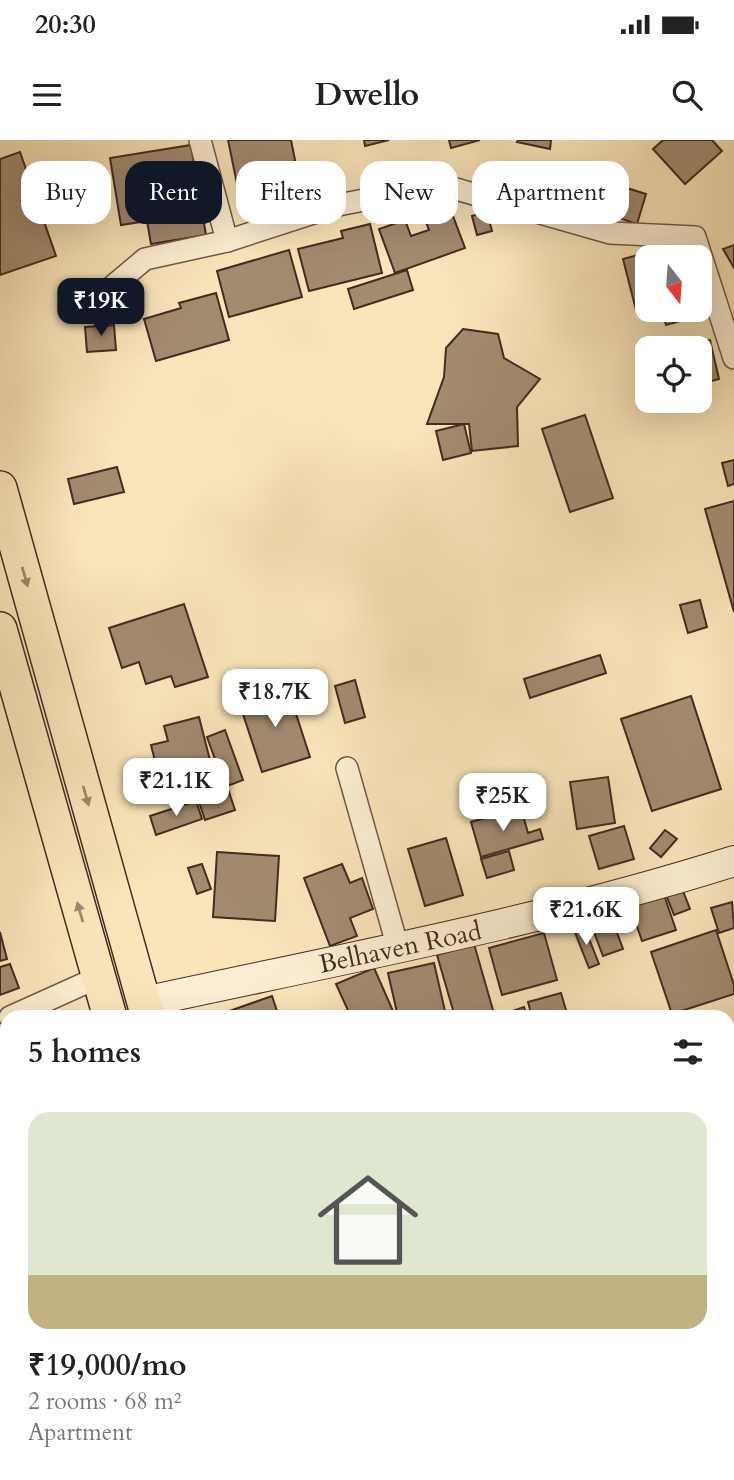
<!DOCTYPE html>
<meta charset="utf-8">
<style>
:root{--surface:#fff;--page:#f2f2f2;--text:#222;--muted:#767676;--line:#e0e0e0;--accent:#111827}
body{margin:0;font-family:Cardo,serif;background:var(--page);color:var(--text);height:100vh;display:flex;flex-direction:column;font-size:26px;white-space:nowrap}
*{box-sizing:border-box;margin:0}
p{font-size:23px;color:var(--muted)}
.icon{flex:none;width:38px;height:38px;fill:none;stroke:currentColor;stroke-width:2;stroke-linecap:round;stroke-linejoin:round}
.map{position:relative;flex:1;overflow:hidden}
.drawer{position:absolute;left:0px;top:870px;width:735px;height:471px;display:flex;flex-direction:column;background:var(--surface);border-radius:21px 21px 0 0;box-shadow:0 7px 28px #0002}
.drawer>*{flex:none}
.top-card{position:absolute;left:21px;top:21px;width:693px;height:63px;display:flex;gap:14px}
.needle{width:46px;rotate:163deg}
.tools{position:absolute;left:635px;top:105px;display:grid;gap:14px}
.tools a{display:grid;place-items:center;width:77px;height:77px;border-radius:14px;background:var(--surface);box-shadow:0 7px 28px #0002;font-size:35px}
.price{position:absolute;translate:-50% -60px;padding:0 16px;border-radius:14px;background:#fff;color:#222;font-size:23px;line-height:46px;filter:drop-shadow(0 2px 4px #0008)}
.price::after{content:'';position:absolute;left:50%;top:42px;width:21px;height:16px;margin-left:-10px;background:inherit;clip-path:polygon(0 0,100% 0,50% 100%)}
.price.active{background:var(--accent);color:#fff}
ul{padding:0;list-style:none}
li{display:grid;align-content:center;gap:14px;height:371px;padding:0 28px}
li+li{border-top:2px solid var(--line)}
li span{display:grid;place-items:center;height:217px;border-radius:21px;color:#555}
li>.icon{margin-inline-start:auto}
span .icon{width:126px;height:126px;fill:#fffc;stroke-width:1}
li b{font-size:30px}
h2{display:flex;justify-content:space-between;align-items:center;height:84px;padding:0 28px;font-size:30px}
.pill{padding:0 24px;border-radius:21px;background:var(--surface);box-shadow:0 7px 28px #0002;font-size:24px;line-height:63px}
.pill.active{background:var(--accent);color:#fff}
.status{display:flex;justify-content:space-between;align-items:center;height:49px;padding:0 35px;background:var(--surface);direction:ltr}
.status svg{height:19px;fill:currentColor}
header{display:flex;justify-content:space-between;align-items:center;height:91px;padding:0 28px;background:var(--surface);font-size:32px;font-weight:600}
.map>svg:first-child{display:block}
.green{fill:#dbc5a0;stroke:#907860;stroke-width:2}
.building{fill:#a38b70;stroke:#452a20;stroke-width:2}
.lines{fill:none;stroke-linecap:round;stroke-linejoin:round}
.lane-casing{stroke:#725946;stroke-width:13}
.street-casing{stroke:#725946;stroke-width:24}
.secondary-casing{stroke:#452a20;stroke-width:32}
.primary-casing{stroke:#452a20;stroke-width:36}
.lane{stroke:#fceed2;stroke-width:10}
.street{stroke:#fceed2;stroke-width:21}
.secondary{stroke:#fceed2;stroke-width:30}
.primary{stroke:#fae5ba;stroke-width:33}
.oneway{fill:#a0886d}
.labels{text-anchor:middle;stroke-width:5;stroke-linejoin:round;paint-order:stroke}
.street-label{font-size:26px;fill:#452a20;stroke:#fceed2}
</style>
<div class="status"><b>20:30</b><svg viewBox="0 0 49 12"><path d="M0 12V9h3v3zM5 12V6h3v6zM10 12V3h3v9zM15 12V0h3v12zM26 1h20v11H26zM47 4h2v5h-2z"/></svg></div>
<header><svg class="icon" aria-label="menu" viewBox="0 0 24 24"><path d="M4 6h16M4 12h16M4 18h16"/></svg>Dwello<svg class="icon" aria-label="search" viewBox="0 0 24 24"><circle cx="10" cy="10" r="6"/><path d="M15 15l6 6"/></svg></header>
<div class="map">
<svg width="734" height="1340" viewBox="0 0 734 1340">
<rect width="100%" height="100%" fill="#fae5ba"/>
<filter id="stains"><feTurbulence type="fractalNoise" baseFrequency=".00286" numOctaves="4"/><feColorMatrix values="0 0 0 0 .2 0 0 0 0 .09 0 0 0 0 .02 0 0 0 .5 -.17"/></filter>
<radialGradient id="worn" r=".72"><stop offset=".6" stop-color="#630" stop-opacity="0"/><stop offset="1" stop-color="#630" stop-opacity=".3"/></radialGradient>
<polygon class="green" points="0,1150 7,1180 7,1334 191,1334 193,1340 0,1340"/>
<g class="building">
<polygon points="228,0 291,0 297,30 259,38 264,64 242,68"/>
<polygon points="364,0 389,0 365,6"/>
<polygon points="449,0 480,0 451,8"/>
<polygon points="518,0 551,0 550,9 517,2"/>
<polygon points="663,0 712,0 722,11 685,44 653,9"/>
<polygon points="191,5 206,95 151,104 147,81 121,85 110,18"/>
<polygon points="20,12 56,116 0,135 0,19"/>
<polygon points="614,44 646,54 637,84 604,73"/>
<polygon points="450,68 465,108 395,133 379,89 405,80 411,96 429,90 424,77"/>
<polygon points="487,72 492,91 477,95 472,76"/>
<polygon points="370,84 382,133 309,151 298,109 343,98 341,91"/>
<polygon points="734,105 734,128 723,109"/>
<polygon points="672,106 675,117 648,117 648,167 636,170 623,119"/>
<polygon points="289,110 302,157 229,177 217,131"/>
<polygon points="407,130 413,150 354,169 348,149"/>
<polygon points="216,153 229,200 156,221 144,179 181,168 179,163"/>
<polygon points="662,170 689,170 691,178 666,185"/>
<polygon points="114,185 116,210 87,212 85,187"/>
<polygon points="463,189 498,194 504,218 540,239 517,267 518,306 472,311 469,284 427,284 444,237 446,208"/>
<polygon points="710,200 719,239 700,244 700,208 680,208"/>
<polygon points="585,275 613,358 570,372 542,289"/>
<polygon points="464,284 471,313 443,320 436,291"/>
<polygon points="734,320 734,344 728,346 722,323"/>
<polygon points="117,327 124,352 74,364 68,339"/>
<polygon points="734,361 734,472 705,369"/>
<polygon points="700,460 707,487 688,493 680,465"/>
<polygon points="184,464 208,537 175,547 171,536 146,544 139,522 122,528 109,488"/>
<polygon points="600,515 606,533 530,558 524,539"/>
<polygon points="355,540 365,577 345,583 335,546"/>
<polygon points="287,546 310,617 262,632 239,562"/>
<polygon points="691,556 721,649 652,671 621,579"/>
<polygon points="199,577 214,636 162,649 151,605 168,601 164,586"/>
<polygon points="225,590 243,640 225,647 207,597"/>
<polygon points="608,637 615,683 577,689 570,642"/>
<polygon points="227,646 235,670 205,680 197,656"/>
<polygon points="196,661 202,679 156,695 150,676"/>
<polygon points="521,668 528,693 540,689 543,699 481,717 471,682"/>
<polygon points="624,686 634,719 599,729 589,696"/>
<polygon points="665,690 677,699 661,717 650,708"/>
<polygon points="446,698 463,755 425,766 408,709"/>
<polygon points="509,711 514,730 487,738 481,719"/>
<polygon points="217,712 279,716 275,781 213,777"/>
<polygon points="202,724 211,749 197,754 188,728"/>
<polygon points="342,724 350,743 362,738 373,769 350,778 357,796 330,806 304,738"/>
<polygon points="681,746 690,769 674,775 665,752"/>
<polygon points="662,749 676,790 642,801 628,760"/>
<polygon points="732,762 734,788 719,793 711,768"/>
<polygon points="612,779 623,809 603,816 592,787"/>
<polygon points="584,786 599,824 589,828 574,790"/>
<polygon points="716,790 734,845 734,854 672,874 651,812"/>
<polygon points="0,792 7,819 0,821"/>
<polygon points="544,793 557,840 502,855 489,808"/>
<polygon points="474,804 495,877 455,877 437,815"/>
<polygon points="434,823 445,871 415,877 398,877 388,833"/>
<polygon points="10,824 19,848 0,855 0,827"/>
<polygon points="374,828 393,871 380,877 351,877 336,844"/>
<polygon points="561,853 568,877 532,877 528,862"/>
<polygon points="272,856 279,877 225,877 224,873"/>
<polygon points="524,867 528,877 509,877 507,873"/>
<polygon points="7,941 7,994 0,996 0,943"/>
<polygon points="734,1246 734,1284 733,1284 728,1263 728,1248"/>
</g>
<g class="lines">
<defs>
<g id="lane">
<polyline points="0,1291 7,1268"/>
<polyline points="0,1297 2,1313 7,1325"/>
<polyline points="12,1334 17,1340"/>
<polyline points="111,1340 116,1334"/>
</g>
<g id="street">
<polyline points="227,101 338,65 442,45 610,93 695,97 734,218"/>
<polyline points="88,167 145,119 227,101 200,0"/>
<polyline points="347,628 398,808"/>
<polyline points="10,877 99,837"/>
</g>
<g id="secondary">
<path d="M144 862C342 819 541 782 734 721"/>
<polyline points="728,931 734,928"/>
</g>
<g id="primary">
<polyline points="0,348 148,877"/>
<polyline points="0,489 110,877"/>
<polyline points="226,1334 227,1340"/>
<polyline points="265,1334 267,1340"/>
</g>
</defs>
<use href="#lane" class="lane-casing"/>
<use href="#street" class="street-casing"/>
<use href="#secondary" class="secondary-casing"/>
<use href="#primary" class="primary-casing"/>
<use href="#lane" class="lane"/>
<use href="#street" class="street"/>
<use href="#secondary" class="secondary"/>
<use href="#primary" class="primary"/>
</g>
<defs><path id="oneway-solid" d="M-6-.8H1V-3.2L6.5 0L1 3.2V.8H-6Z" transform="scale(1.75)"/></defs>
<g class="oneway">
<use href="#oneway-solid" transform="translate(25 437) rotate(74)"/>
<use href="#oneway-solid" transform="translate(86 656) rotate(74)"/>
<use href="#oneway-solid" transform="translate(80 772) rotate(-106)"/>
</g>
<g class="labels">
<g class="street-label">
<text transform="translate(400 807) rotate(-12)" y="9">Belhaven Road</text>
</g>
</g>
<rect width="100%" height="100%" filter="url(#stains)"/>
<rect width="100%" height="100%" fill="url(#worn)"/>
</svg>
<div class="tools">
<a><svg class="needle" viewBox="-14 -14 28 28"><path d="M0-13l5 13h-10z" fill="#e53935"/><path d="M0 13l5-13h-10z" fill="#767676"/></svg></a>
<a><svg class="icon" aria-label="locate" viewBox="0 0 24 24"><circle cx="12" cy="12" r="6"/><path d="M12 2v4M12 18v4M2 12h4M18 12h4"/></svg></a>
</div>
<b class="price active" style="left:101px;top:198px">₹19K</b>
<b class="price" style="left:275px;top:589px">₹18.7K</b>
<b class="price" style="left:176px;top:678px">₹21.1K</b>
<b class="price" style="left:503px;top:693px">₹25K</b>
<b class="price" style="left:586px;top:807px">₹21.6K</b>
<div class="top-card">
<a class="pill">Buy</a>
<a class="pill active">Rent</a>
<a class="pill">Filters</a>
<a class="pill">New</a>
<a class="pill">Apartment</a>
</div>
<section class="drawer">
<h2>5 homes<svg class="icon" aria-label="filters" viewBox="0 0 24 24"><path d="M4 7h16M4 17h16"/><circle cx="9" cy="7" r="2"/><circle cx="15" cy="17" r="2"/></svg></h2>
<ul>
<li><span style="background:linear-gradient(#dfe7d0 75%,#c2b280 0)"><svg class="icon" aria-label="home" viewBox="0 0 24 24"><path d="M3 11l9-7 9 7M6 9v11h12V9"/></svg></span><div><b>₹19,000/mo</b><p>2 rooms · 68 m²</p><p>Apartment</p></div></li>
</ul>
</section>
</div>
